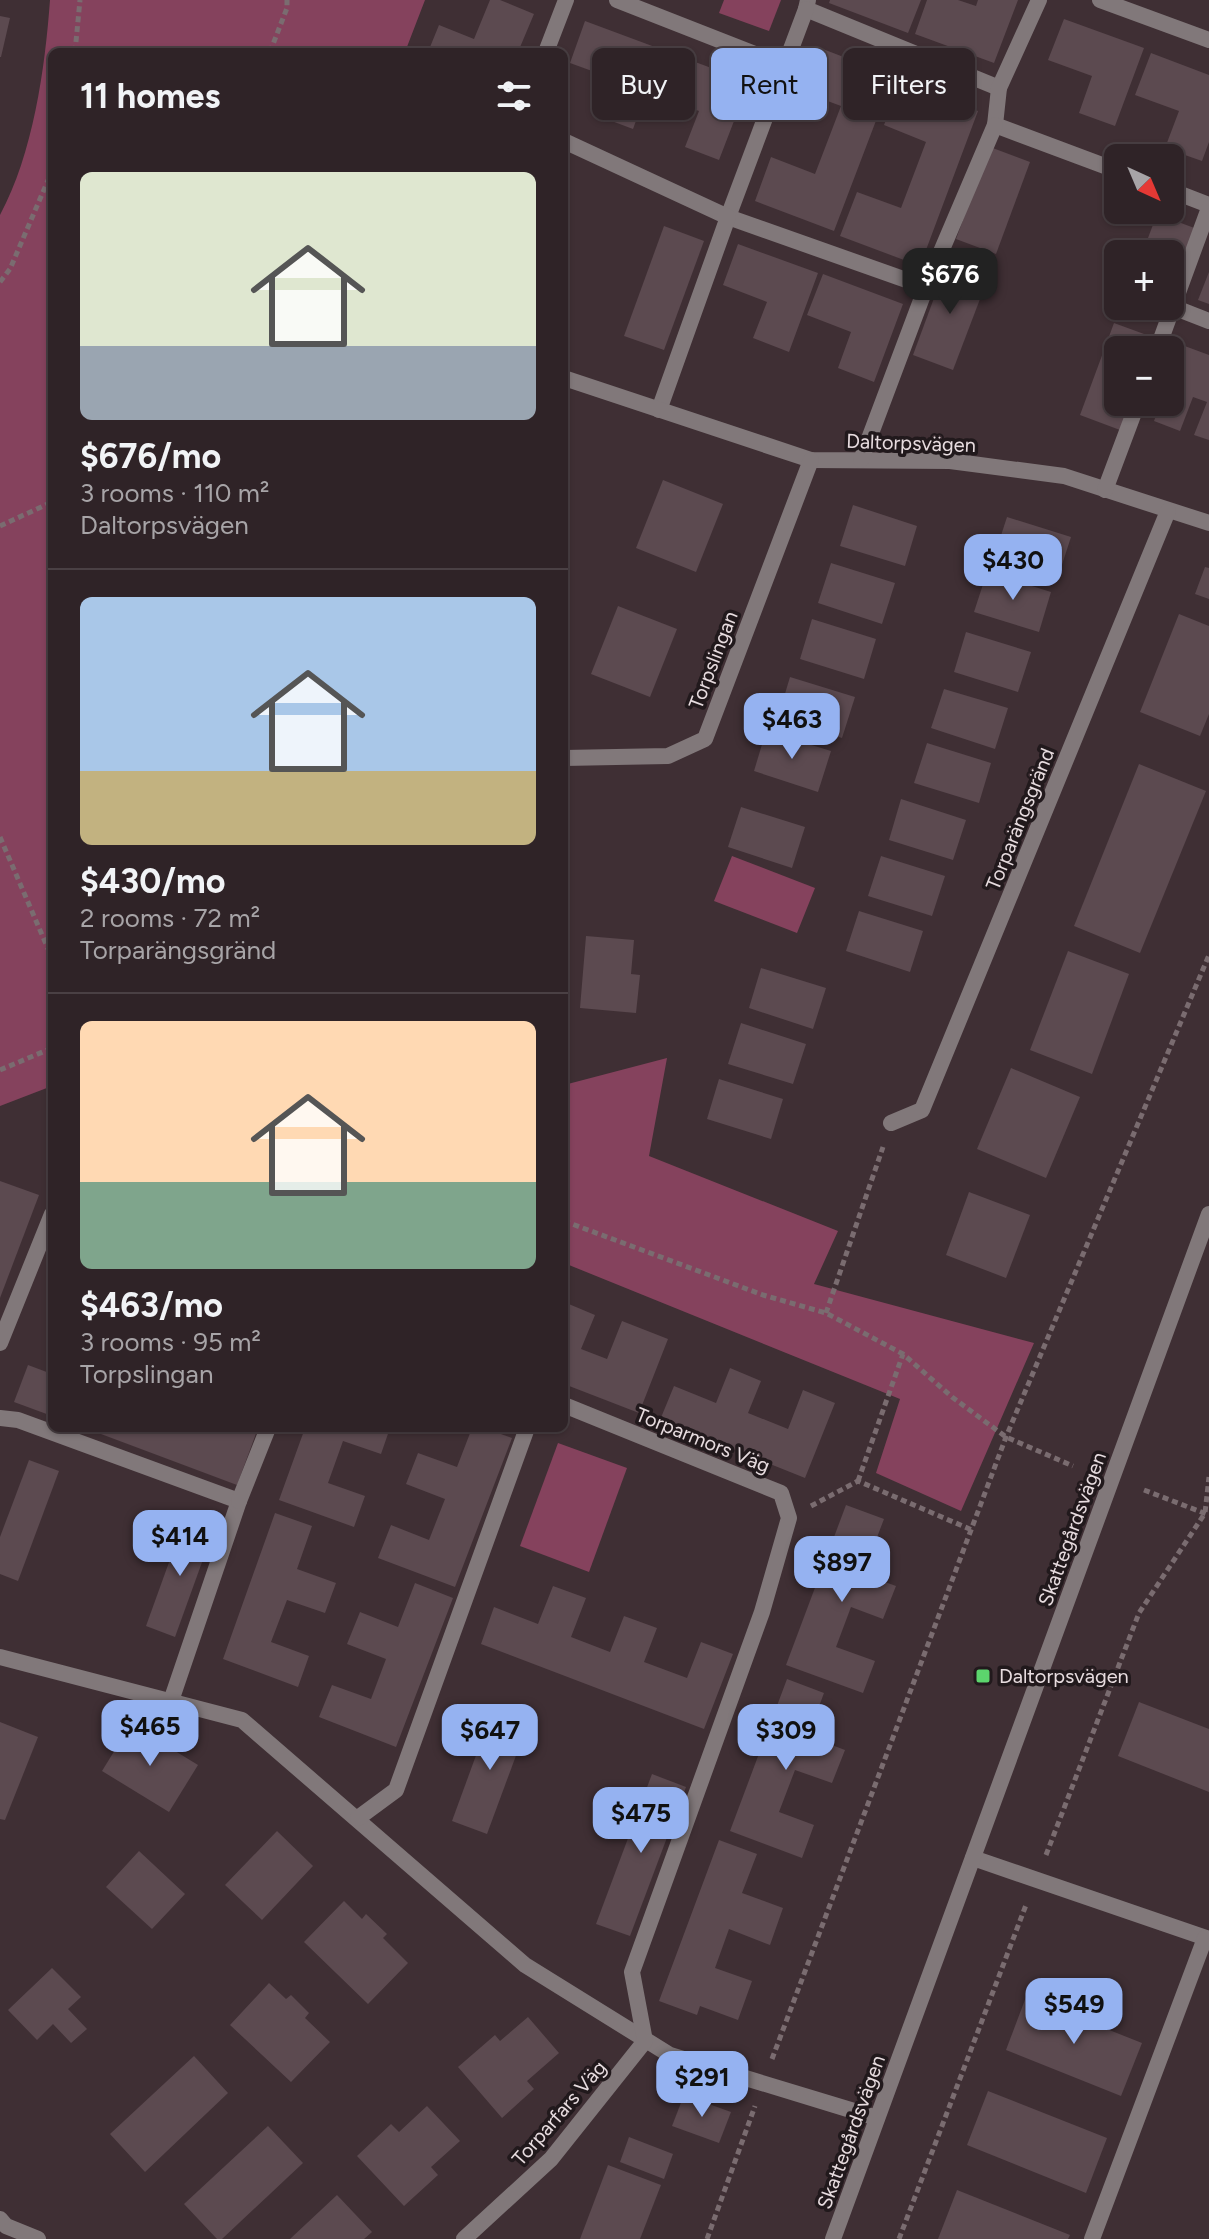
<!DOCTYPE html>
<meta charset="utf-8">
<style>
:root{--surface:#2f2327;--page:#372b2f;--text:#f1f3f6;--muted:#a7a4a7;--line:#4a4044;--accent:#95b2f1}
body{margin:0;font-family:Figtree,sans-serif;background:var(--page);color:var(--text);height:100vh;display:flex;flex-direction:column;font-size:30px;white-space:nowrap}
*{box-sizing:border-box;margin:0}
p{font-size:26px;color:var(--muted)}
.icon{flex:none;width:44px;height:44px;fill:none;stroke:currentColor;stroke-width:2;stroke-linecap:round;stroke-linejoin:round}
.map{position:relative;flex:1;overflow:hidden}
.details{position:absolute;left:48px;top:48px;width:520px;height:1384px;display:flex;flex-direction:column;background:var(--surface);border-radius:12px;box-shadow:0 2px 6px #0004,0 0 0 2px var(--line)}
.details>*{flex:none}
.guide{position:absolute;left:592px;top:48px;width:496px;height:72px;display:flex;gap:16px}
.needle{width:52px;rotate:136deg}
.tools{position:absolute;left:1104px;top:144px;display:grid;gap:16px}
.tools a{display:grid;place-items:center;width:80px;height:80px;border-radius:12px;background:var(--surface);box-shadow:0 2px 6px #0004,0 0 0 2px var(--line);font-size:40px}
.price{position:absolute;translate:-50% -68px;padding:0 18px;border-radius:16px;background:var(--accent);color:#111;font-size:26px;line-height:52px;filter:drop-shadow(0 2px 4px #0008)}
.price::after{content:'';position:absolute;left:50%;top:48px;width:24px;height:18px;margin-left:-12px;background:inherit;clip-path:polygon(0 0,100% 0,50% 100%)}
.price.selected{background:#222;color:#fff}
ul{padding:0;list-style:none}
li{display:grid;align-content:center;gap:16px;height:424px;padding:0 32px}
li+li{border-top:2px solid var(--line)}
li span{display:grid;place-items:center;height:248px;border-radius:12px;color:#555}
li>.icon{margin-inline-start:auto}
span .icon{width:144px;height:144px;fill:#fffc;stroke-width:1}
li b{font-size:34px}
h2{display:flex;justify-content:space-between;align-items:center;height:96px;padding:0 32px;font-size:34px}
.chip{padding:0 28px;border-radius:12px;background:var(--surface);box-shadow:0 2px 6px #0004,0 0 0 2px var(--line);font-size:28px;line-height:72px}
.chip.selected{background:var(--accent);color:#111}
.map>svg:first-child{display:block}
.green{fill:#85425d}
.building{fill:#5c4a50}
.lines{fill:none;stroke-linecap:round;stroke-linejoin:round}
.path{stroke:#7a6c70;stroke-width:5;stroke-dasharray:6 4;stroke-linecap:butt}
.minor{stroke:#81787a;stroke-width:16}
.tertiary{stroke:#81787a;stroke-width:16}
.poi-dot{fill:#5cd56d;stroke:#21191c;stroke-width:3}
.labels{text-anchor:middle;stroke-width:7;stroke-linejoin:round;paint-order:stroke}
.street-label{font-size:20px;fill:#e7dcdf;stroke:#21191c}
.poi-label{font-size:20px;fill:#e7dcdf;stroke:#21191c;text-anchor:start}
</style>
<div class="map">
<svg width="1209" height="2239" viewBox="0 0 1209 2239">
<rect width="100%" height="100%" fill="#3f2f34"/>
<g class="green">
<path d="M50 0H425L405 52H52V1086L0 1106V215C33 154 45 69 50 0Z"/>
<polygon points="724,0 781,0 769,31 719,13"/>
<polygon points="732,856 815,888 797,933 714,901"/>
<polygon points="667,1058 649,1156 838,1231 814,1284 1034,1343 961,1511 876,1473 900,1399 564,1263 564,1085"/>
<polygon points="558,1443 627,1468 589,1572 520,1546"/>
</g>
<g class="building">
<polygon points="490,0 500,0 534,14 518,52 428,52 439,25 474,39"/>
<polygon points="830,0 921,0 908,33 829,3"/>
<polygon points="927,0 958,0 976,6 978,0 1018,0 994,63 915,34"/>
<polygon points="0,16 10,18 1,57 0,57"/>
<polygon points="1064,19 1144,48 1115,126 1079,113 1092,76 1048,60"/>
<polygon points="585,21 749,82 719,160 685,147 699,111 647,91 633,129 601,117 614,79 570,63"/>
<polygon points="815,46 893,76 834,231 755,201 771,157 815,174 841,106 798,90"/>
<polygon points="1151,53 1209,75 1209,142 1202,161 1165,148 1179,111 1135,95"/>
<polygon points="901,81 978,111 920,266 840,236 857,192 901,208 926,142 884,125"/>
<polygon points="990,147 1030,162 996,254 956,239"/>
<polygon points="1157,214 1197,229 1170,299 1170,254 1142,254"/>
<polygon points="664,226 704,241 664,350 624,336"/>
<polygon points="738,244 818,273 789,352 753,338 767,302 723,285"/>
<polygon points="947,263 988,278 953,370 913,355"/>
<polygon points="1209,272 1209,304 1198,300"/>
<polygon points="823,274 903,304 874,382 838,368 851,332 807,315"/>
<polygon points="1124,306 1168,306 1162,321"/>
<polygon points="1114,323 1155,338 1150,350 1118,350 1118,402 1131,402 1120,430 1080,415"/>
<polygon points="1182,345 1209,355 1209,440 1194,435 1207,402 1193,397 1180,431 1154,421 1161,402 1170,402 1170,377"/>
<polygon points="663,480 723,504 696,572 636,548"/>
<polygon points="853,505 917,526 905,566 840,546"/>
<polygon points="1007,517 1071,537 1058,577 994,557"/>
<polygon points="831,563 895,583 882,624 818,603"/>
<polygon points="1205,567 1209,568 1209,599 1195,594"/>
<polygon points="987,572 1051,592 1039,632 974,612"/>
<polygon points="618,606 677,629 650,697 591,674"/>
<polygon points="1179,614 1209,626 1209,714 1200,736 1140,712"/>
<polygon points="812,619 876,639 864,679 800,659"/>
<polygon points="966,632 1031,652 1018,692 954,672"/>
<polygon points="790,677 855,697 842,738 778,717"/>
<polygon points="944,689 1008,708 995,749 931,728"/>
<polygon points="766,731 831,751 818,792 754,771"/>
<polygon points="927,743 991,763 979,803 914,783"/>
<polygon points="1139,764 1206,791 1140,953 1074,926"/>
<polygon points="901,799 966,820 953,860 889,840"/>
<polygon points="741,807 805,827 792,868 728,847"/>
<polygon points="881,856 945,876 932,916 868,896"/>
<polygon points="859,911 923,931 910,972 846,951"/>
<polygon points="586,936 634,940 631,974 640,975 636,1013 580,1008"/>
<polygon points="1068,951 1129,974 1092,1074 1030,1050"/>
<polygon points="761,968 826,988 813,1029 749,1008"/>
<polygon points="741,1023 806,1044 793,1084 728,1064"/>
<polygon points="1011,1068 1080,1097 1046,1178 977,1149"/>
<polygon points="719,1079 783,1099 771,1139 707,1119"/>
<polygon points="0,1181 39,1195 0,1298"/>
<polygon points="969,1192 1030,1215 1006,1278 946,1255"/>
<polygon points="564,1302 595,1315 581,1349 607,1359 622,1321 668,1339 639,1413 564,1384"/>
<polygon points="28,1365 52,1374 52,1416 14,1402"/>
<polygon points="730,1368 761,1381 748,1413 788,1429 803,1390 835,1403 805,1478 660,1420 674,1386 716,1403"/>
<polygon points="85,1428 202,1428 219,1434 222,1428 258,1428 237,1485"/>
<polygon points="305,1428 390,1428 381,1454 343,1441 328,1483 365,1496 354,1527 279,1500"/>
<polygon points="472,1428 484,1428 512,1438 455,1587 378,1558 391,1525 429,1540 445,1499 406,1484 418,1453 457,1467"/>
<polygon points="29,1460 59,1471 18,1581 0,1574 0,1537"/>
<polygon points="846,1505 884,1519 863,1574 896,1586 883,1619 851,1607 836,1647 875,1661 863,1693 786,1665"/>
<polygon points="275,1513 312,1526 297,1569 336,1583 325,1613 287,1600 271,1642 309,1656 298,1687 223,1659"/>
<polygon points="185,1518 214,1529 175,1637 146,1626"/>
<polygon points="415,1583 453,1598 396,1747 319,1717 332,1685 371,1699 386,1659 347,1644 360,1612 398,1627"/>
<polygon points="553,1586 586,1598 571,1637 610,1652 624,1616 657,1628 644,1662 687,1678 701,1642 733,1654 704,1729 481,1644 494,1607 538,1624"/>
<polygon points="787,1679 824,1693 808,1736 845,1750 832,1783 795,1770 779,1812 814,1825 802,1858 730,1831"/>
<polygon points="1139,1702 1209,1729 1209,1792 1118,1756"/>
<polygon points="493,1709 528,1723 487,1834 452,1821"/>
<polygon points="0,1722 38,1737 5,1820 0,1819"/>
<polygon points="131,1724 198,1765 169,1812 102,1771"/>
<polygon points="652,1774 686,1787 630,1936 596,1924"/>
<polygon points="277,1831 313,1866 262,1920 225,1885"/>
<polygon points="719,1840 757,1854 742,1893 783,1908 770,1945 729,1929 715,1968 752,1981 738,2020 700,2006 697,2015 659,2001"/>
<polygon points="139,1851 185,1894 152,1929 106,1887"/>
<polygon points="344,1901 362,1919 366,1914 387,1934 383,1938 408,1963 368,2004 304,1942"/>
<polygon points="52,1968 81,1997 68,2009 87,2029 71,2043 53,2024 37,2040 8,2010"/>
<polygon points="269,1983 286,1999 291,1995 309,2013 305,2018 330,2042 291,2082 230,2025"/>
<polygon points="1026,1997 1142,2043 1121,2096 1006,2050"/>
<polygon points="528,2017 559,2053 527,2081 534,2089 502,2118 458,2067 495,2035 500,2041"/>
<polygon points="194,2056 228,2093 145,2172 110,2134"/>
<polygon points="988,2091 1107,2138 1086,2193 967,2145"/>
<polygon points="684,2095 731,2112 719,2143 672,2126"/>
<polygon points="427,2106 460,2141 431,2167 438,2175 404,2206 357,2156 391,2124 399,2132"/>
<polygon points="268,2126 303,2163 222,2239 217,2239 184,2204"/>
<polygon points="629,2137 673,2154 664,2179 620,2162"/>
<polygon points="608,2165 661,2185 640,2239 580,2239"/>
<polygon points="957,2190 1070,2235 1068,2239 938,2239"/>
<polygon points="337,2195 372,2232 364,2239 290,2239"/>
</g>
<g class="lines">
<g class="path">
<polyline points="75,52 80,0"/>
<polyline points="270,52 287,8 287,0"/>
<polyline points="0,282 10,269 52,171"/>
<polyline points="0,526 52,502"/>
<polyline points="0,837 52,958"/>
<polyline points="0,1070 52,1048"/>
<polyline points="564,1221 763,1295 826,1313 903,1354 952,1397 1006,1437 1073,1466"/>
<polyline points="826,1313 883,1147"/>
<polyline points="858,1481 903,1354"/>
<polyline points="1144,1490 1209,1515"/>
<polyline points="811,1506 858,1481 972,1530"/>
<polyline points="1046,1855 1139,1613 1205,1513 1209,1477"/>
<polyline points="772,2059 1006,1437 1209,955"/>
<polyline points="707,2239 755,2106"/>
<polyline points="899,2239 1026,1905"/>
</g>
<g class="minor">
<polyline points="617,0 783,65"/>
<polyline points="808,0 806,9 999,88"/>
<polyline points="1039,0 999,88 995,125 1118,171"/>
<polyline points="1100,0 1209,40"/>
<polyline points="806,9 728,217 926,287 995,125"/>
<polyline points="546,52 566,0"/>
<polyline points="564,141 728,217 659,410"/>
<polyline points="1170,190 1209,205"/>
<polyline points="1173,307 1209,321"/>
<polyline points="1157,350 1209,208"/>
<polyline points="564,378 811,460 950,461 1064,476 1209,523"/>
<polyline points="861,460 926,287"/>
<polyline points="1105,490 1138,402"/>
<polyline points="564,758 668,756 705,739 811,460"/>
<polyline points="891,1123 922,1110 1168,511"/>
<polyline points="0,1343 52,1214"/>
<polyline points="0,1418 18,1420 239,1501 171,1701"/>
<polyline points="239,1501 268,1428"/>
<polyline points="0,1657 242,1720 525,1965 670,2055 877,2118"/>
<polyline points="358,1818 396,1790 527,1428"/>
<polyline points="973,1858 1209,1939"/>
<polyline points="0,2219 6,2226 38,2239"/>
<polyline points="464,2239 551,2159 645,2041 632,1972 762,1612 789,1518 781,1493 564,1405"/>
<polyline points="1092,2239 1205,1938"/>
</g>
<polyline class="tertiary" points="833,2239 1209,1214"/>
</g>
<rect class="poi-dot" x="975" y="1668" width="16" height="16" rx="4"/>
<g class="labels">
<g class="street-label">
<text transform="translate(911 443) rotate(2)" y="7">Daltorpsvägen</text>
<text transform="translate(713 660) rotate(-69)" y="7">Torpslingan</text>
<text transform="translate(1020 819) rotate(-68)" y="7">Torparängsgränd</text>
<text transform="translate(703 1440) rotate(22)" y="7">Torparmors Väg</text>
<text transform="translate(1072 1529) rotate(-70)" y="7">Skattegårdsvägen</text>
<text transform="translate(559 2113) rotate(-49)" y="7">Torparfars Väg</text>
<text transform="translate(851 2132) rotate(-70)" y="7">Skattegårdsvägen</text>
</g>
<g class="poi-label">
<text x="999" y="1683">Daltorpsvägen</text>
</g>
</g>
</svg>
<div class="tools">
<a><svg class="needle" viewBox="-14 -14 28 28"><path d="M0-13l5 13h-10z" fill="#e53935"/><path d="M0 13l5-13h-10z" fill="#a7a4a7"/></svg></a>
<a>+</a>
<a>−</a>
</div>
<b class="price selected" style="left:950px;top:316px">$676</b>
<b class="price" style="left:1013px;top:602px">$430</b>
<b class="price" style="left:792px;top:761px">$463</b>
<b class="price" style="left:180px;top:1578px">$414</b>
<b class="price" style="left:842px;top:1604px">$897</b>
<b class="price" style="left:150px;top:1768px">$465</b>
<b class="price" style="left:490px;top:1772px">$647</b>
<b class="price" style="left:786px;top:1772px">$309</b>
<b class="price" style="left:641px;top:1855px">$475</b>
<b class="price" style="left:1074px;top:2046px">$549</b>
<b class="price" style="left:702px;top:2119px">$291</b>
<div class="guide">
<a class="chip">Buy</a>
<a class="chip selected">Rent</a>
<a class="chip">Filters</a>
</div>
<section class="details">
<h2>11 homes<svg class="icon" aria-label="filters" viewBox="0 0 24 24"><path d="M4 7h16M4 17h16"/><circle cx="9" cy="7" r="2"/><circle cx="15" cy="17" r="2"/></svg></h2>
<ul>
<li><span style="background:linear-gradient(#dfe7d0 70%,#9aa5b1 0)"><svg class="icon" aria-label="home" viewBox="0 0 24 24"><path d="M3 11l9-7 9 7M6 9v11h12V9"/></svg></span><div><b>$676/mo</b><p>3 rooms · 110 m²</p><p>Daltorpsvägen</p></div></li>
<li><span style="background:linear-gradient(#a9c7e8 70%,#c2b280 0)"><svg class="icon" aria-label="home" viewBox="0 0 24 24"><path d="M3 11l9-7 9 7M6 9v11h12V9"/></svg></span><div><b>$430/mo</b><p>2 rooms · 72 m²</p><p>Torparängsgränd</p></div></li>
<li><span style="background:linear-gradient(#ffd9b3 65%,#7fa58c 0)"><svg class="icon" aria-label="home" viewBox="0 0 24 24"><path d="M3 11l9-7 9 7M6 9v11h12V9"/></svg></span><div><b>$463/mo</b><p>3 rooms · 95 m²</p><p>Torpslingan</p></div></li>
</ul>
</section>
</div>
